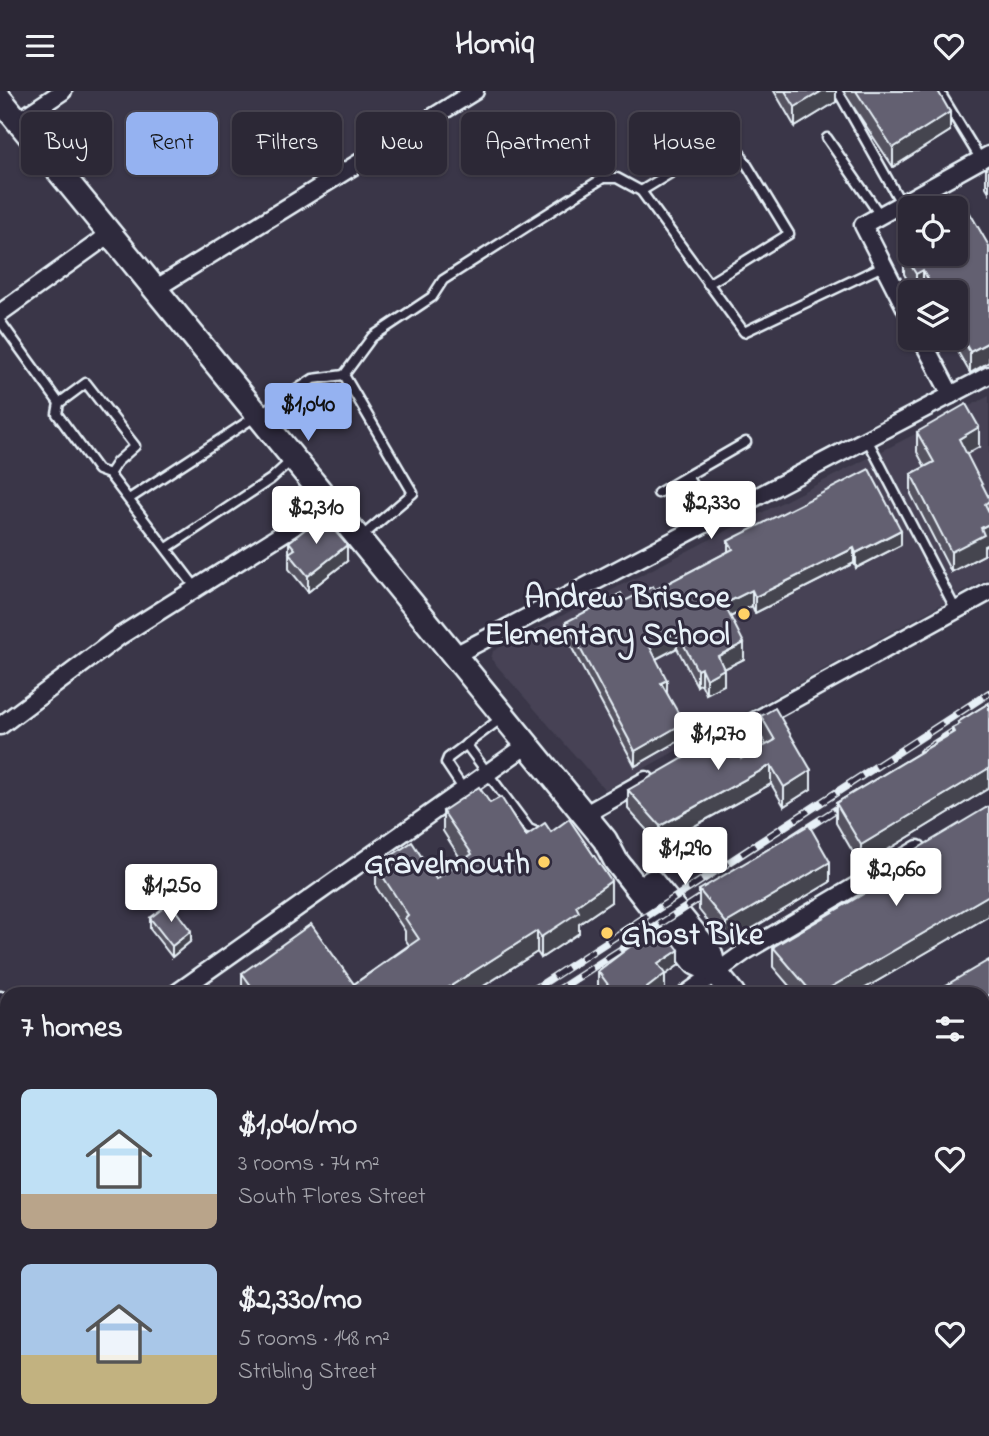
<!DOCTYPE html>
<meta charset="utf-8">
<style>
:root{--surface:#2c2836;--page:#383442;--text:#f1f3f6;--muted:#a6a6ad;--line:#484451;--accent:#95b2f1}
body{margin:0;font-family:"Indie Flower",sans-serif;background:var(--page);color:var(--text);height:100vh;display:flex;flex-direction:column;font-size:26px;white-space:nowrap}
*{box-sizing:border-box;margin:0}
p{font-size:23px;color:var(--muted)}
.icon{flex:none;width:38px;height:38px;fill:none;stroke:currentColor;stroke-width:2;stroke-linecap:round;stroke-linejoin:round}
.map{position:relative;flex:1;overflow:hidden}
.side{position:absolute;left:0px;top:896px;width:990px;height:450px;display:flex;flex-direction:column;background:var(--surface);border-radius:21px 21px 0 0;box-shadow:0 2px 5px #0004,0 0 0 2px var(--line)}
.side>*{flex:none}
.hud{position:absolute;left:21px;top:21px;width:948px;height:63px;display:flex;gap:14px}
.buttons{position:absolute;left:898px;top:105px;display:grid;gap:14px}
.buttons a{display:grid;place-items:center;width:70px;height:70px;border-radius:10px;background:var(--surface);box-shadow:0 2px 5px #0004,0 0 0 2px var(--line);font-size:35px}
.price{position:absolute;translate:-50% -60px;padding:0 16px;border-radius:7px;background:#fff;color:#222;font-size:23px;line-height:46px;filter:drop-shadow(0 2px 4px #0008)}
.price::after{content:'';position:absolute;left:50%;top:42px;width:21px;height:16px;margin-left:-10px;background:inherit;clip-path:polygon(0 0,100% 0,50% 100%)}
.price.selected{background:var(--accent);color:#111}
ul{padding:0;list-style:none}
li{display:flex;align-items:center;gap:21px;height:175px;padding:0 21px}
li span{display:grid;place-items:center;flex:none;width:196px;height:140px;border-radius:10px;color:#555}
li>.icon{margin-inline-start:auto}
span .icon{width:84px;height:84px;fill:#fffc;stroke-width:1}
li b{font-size:30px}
h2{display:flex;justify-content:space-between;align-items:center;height:84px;padding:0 21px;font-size:30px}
.chip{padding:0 24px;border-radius:10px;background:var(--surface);box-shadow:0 2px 5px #0004,0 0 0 2px var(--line);font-size:24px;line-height:63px}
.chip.selected{background:var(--accent);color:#111}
header{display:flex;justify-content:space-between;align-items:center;height:91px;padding:0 21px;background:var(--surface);font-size:32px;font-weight:700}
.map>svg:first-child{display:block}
.built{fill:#464354}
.grass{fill:url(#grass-tufts);stroke:#9ca0ac;stroke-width:2}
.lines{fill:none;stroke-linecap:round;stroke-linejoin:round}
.service-casing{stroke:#e8f1f8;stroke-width:13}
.minor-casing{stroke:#e8f1f8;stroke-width:21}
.secondary-casing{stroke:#e8f1f8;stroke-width:28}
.service{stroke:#2f2a3d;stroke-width:8}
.minor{stroke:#2f2a3d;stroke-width:16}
.secondary{stroke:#2f2a3d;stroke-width:23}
.rail-casing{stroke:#e8f1f8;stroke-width:8}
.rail{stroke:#2f2a3d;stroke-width:5;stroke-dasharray:16;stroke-linecap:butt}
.wall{fill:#555361;stroke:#e8f1f8;stroke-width:2}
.shaded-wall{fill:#45444f;stroke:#e8f1f8;stroke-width:2}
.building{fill:#636171;stroke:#e8f1f8;stroke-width:2}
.poi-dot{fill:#ffd166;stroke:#2f2a3d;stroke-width:2.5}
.labels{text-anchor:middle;stroke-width:6;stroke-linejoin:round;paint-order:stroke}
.poi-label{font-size:32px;font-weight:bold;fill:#e8f1f8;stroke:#2f2a3d;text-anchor:end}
</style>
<header><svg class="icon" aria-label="menu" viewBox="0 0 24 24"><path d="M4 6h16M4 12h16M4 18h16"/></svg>Homiq<svg class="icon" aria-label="heart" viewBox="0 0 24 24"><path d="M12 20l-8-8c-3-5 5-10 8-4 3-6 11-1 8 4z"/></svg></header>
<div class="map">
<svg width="989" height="1345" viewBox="0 0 989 1345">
<defs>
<pattern id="grass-tufts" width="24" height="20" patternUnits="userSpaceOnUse" patternTransform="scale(1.75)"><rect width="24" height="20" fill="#504e5f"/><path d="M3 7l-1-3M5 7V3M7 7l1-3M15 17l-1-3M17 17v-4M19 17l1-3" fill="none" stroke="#696877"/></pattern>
</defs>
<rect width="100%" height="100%" fill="#3a3648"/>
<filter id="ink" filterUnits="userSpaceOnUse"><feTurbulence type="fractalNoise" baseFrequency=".0143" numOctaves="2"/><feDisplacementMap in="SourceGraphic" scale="14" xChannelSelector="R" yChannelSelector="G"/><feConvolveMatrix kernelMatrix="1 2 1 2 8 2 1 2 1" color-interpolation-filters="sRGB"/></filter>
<g filter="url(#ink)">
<polygon class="built" points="989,305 989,487 605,699 491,568 493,560"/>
<polygon class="grass" points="215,1339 283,1339 285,1342 281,1345 207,1345"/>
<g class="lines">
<defs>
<g id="service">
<polyline points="838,0 901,112"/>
<polyline points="939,0 981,69"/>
<polyline points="827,47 880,124"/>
<polyline points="708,193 789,143 730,46 641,100 744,241 883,175"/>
<polyline points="0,230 59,312"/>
<polyline points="867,348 956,519"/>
<polyline points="109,383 98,379 57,323 59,312 86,292 135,355 117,371 109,383 196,497"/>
<polyline points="658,402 687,385"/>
<polyline points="129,408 313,288 344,284"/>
<polyline points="712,429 687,385 746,351"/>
<polyline points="360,447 413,402 344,284 372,246 432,206 443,189 603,87 617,87 641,100"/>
<polyline points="167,457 271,388 293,368"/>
<polyline points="466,653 529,738 543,744"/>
<polyline points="464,699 446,672 448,667 503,626"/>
</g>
<g id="minor">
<polyline points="18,30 63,0"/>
<polyline points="155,198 475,0"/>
<polyline points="0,222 110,143"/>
<polyline points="910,226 863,134 989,64"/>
<polyline points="921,247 951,304"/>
<polyline points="455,564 989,284"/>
<polyline points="0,635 120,545 330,413"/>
<polyline points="709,655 989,501"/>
<polyline points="584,724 646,689"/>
<polyline points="175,903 527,654"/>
<polyline points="686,903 746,860 918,758"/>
<polyline points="0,909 7,918"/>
<polyline points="0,1027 7,1022"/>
<polyline points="984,1079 989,1075"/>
<polyline points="984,1233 989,1229"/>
<polyline points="300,1339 305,1345"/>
<polyline points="84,1345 93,1339"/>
<polyline points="468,1345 476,1339"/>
<polyline points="825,1345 834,1339"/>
</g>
<g id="secondary">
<polyline points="0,8 605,749 616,770 696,872 715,881 733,903"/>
<polyline points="652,791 710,862 715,881"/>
<polyline points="984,1211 989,1218"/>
</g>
</defs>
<use href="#service" class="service-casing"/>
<use href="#minor" class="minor-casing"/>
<use href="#secondary" class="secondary-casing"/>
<use href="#service" class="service"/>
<use href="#minor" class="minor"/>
<use href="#secondary" class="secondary"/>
<defs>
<g id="rail">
<polyline points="922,661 989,617"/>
<polyline points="793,746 852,708"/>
<polyline points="527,903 989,602"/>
<polyline points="552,903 714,798"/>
<polyline points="0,1244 7,1240"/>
<polyline points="0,1258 7,1254"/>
</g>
</defs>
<use href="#rail" class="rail-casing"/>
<use href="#rail" class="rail"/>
</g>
<g class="wall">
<polygon points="774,0 836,0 836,11 795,36"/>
<polygon points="843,0 938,0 950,40 893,76"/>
<polygon points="989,74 989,101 986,96 986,76"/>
<polygon points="910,131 910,163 989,155 989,271 970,282 950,247 956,247 956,201 923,201 923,200 920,201 914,201 904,183 904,163 908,160 905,155 905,134"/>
<polygon points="917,341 979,356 967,363 984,455 984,464 951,481 911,403 911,383 925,376 917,361"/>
<polygon points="728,450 901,454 856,477 854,472 755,522 752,515 730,526 744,568 724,578 724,594 706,603 701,592 697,595 677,557 656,568 667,602 684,647 635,675 566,546 566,531 655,499 728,461"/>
<polygon points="289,451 347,470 308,501 289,478"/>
<polygon points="989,612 989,697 861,775 836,732 836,712 952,642 952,637 958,634 958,631"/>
<polygon points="761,625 811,698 784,715 771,693 660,754 628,718 628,699 741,668 766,654 761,645"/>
<polygon points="490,712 526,745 551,741 611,811 579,833 579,842 541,867 537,861 471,903 242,903 242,882 354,893 409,854 405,848 405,840 376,796 376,775 436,788 462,770 443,740 443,720"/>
<polygon points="900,768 989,825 855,903 796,903 773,876 773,856 900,781"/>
<polygon points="830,791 726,853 699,819 699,799"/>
<polygon points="150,827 191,850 172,866 150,838"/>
<polygon points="658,841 679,874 665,884 665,899 660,903 603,903 598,896 598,880"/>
<polygon points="7,1056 7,1129 0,1119 0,1061"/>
<polygon points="351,1339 406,1339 410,1345 356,1345"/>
<polygon points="651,1339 698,1339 698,1345 655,1345"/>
</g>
<g class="shaded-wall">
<polygon points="822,0 836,0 836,11 795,36 795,16"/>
<polygon points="950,21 950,40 893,76 893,57"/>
<polygon points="923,179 923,200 920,201 916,201 916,183"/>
<polygon points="989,251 989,271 970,282 970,261"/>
<polygon points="979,336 979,356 959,367 959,348"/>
<polygon points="989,410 989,430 985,413"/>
<polygon points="989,433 989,453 984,455 984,464 951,481 951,461 981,437"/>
<polygon points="901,439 901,454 856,477 856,462"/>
<polygon points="347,454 347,470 308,501 308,485"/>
<polygon points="854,457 854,472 755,522 755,506"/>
<polygon points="752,499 752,515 724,529 724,513"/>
<polygon points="677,541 677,557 650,571 650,556"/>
<polygon points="744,552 744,568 718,581 718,565"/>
<polygon points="701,577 701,592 697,595 697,579"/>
<polygon points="724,578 724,594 706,603 706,588"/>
<polygon points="667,589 667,604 661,592"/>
<polygon points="684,632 684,647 635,675 635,660"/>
<polygon points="771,674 771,693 660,754 660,735"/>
<polygon points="989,677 989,697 861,775 861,754"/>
<polygon points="811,679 811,698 784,715 784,696"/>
<polygon points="830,771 830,791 726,853 726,832"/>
<polygon points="611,790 611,811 579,833 579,842 541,867 541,846 576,815"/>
<polygon points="989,804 989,825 855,903 819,903"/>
<polygon points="191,840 191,850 172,866 172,855"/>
<polygon points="537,840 537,861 471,903 446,903 446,898"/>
<polygon points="679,859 679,874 665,884 665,899 660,903 639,903 658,873"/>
<polygon points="989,1026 989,1046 984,1051 984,1030"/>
<polygon points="698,1339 698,1345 689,1345"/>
</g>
<g class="building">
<polygon points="785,0 822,0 795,16"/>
<polygon points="856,0 938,0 950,21 893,57"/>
<polygon points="959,103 989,155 989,251 970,261 956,236 956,201 935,201 923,179 916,183 904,163 910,159 910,163 956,163 956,117 934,117"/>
<polygon points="910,131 910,144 905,134"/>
<polygon points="966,313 979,336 959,348 989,407 989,410 985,413 989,421 989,433 981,437 984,444 951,461 911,383 934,371 917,341"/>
<polygon points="869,378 901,439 856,462 854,457 755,506 752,499 724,513 744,552 718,565 724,578 706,588 701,577 697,579 677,541 650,556 667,589 661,592 684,632 635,660 566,531 621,502 625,510 653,495 655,499 733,458 728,450"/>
<polygon points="322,425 347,454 308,485 289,462 295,458 289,451"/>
<polygon points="989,612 989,677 861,754 836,712 954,641 952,637 960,633 958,631"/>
<polygon points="775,617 811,679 784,696 771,674 660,735 628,699 727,642 741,668 775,649 761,625"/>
<polygon points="479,696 490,712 501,706 526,745 545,732 551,741 569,728 611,790 576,815 579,821 541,846 537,840 446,898 448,902 446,903 257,903 242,882 311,833 354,893 419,848 405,827 408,824 376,775 412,751 436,788 472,763 443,720"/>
<polygon points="989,715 989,804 819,903 813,903 773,856 906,778 900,768"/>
<polygon points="809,734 830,771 726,832 699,799"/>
<polygon points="170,812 191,840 172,855 150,827"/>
<polygon points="656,836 658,841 662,837 679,859 658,873 665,883 639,903 615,903 598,880"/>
<polygon points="989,869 989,1026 984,1030 984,903 931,903"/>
<polygon points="7,1056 7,1122 0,1112 0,1061"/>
<polygon points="363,1339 406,1339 410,1344 409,1345 368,1345"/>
<polygon points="658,1339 698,1339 689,1345 662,1345"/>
</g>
</g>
<g class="poi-dot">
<circle cx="744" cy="523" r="7"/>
<circle cx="544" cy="771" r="7"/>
<circle cx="607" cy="842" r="7"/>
</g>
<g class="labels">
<g class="poi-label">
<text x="730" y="516">Andrew Briscoe<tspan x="730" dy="37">Elementary School</tspan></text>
<text x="530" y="782">Gravelmouth</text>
<text x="621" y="853" text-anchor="start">Ghost Bike</text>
</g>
</g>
</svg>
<div class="buttons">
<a><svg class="icon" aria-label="locate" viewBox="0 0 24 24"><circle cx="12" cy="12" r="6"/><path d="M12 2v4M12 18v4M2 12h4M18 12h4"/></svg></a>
<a><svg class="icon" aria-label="layers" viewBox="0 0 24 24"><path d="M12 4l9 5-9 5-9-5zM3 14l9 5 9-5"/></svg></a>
</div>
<b class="price selected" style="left:308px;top:352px">$1,040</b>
<b class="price" style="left:711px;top:450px">$2,330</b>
<b class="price" style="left:316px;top:455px">$2,310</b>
<b class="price" style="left:718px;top:681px">$1,270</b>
<b class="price" style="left:685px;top:796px">$1,290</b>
<b class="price" style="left:896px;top:817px">$2,060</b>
<b class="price" style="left:171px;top:833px">$1,250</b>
<div class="hud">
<a class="chip">Buy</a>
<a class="chip selected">Rent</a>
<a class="chip">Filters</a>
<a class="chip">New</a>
<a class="chip">Apartment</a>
<a class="chip">House</a>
</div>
<section class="side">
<h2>7 homes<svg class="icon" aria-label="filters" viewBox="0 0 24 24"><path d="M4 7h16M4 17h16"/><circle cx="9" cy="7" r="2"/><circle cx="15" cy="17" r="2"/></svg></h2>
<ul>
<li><span style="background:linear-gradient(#bfe0f5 75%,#b9a48a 0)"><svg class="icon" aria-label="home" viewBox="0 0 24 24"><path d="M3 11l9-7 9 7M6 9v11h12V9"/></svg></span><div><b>$1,040/mo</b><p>3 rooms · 74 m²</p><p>South Flores Street</p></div><svg class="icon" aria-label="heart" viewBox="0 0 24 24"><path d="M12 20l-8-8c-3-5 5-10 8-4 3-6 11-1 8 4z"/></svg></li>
<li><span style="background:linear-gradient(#a9c7e8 65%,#c2b280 0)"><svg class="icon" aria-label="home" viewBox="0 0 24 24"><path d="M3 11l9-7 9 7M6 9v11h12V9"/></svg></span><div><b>$2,330/mo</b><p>5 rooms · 148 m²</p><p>Stribling Street</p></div><svg class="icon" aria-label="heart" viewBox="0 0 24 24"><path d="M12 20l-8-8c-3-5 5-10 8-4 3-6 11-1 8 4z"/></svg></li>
</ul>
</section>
</div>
